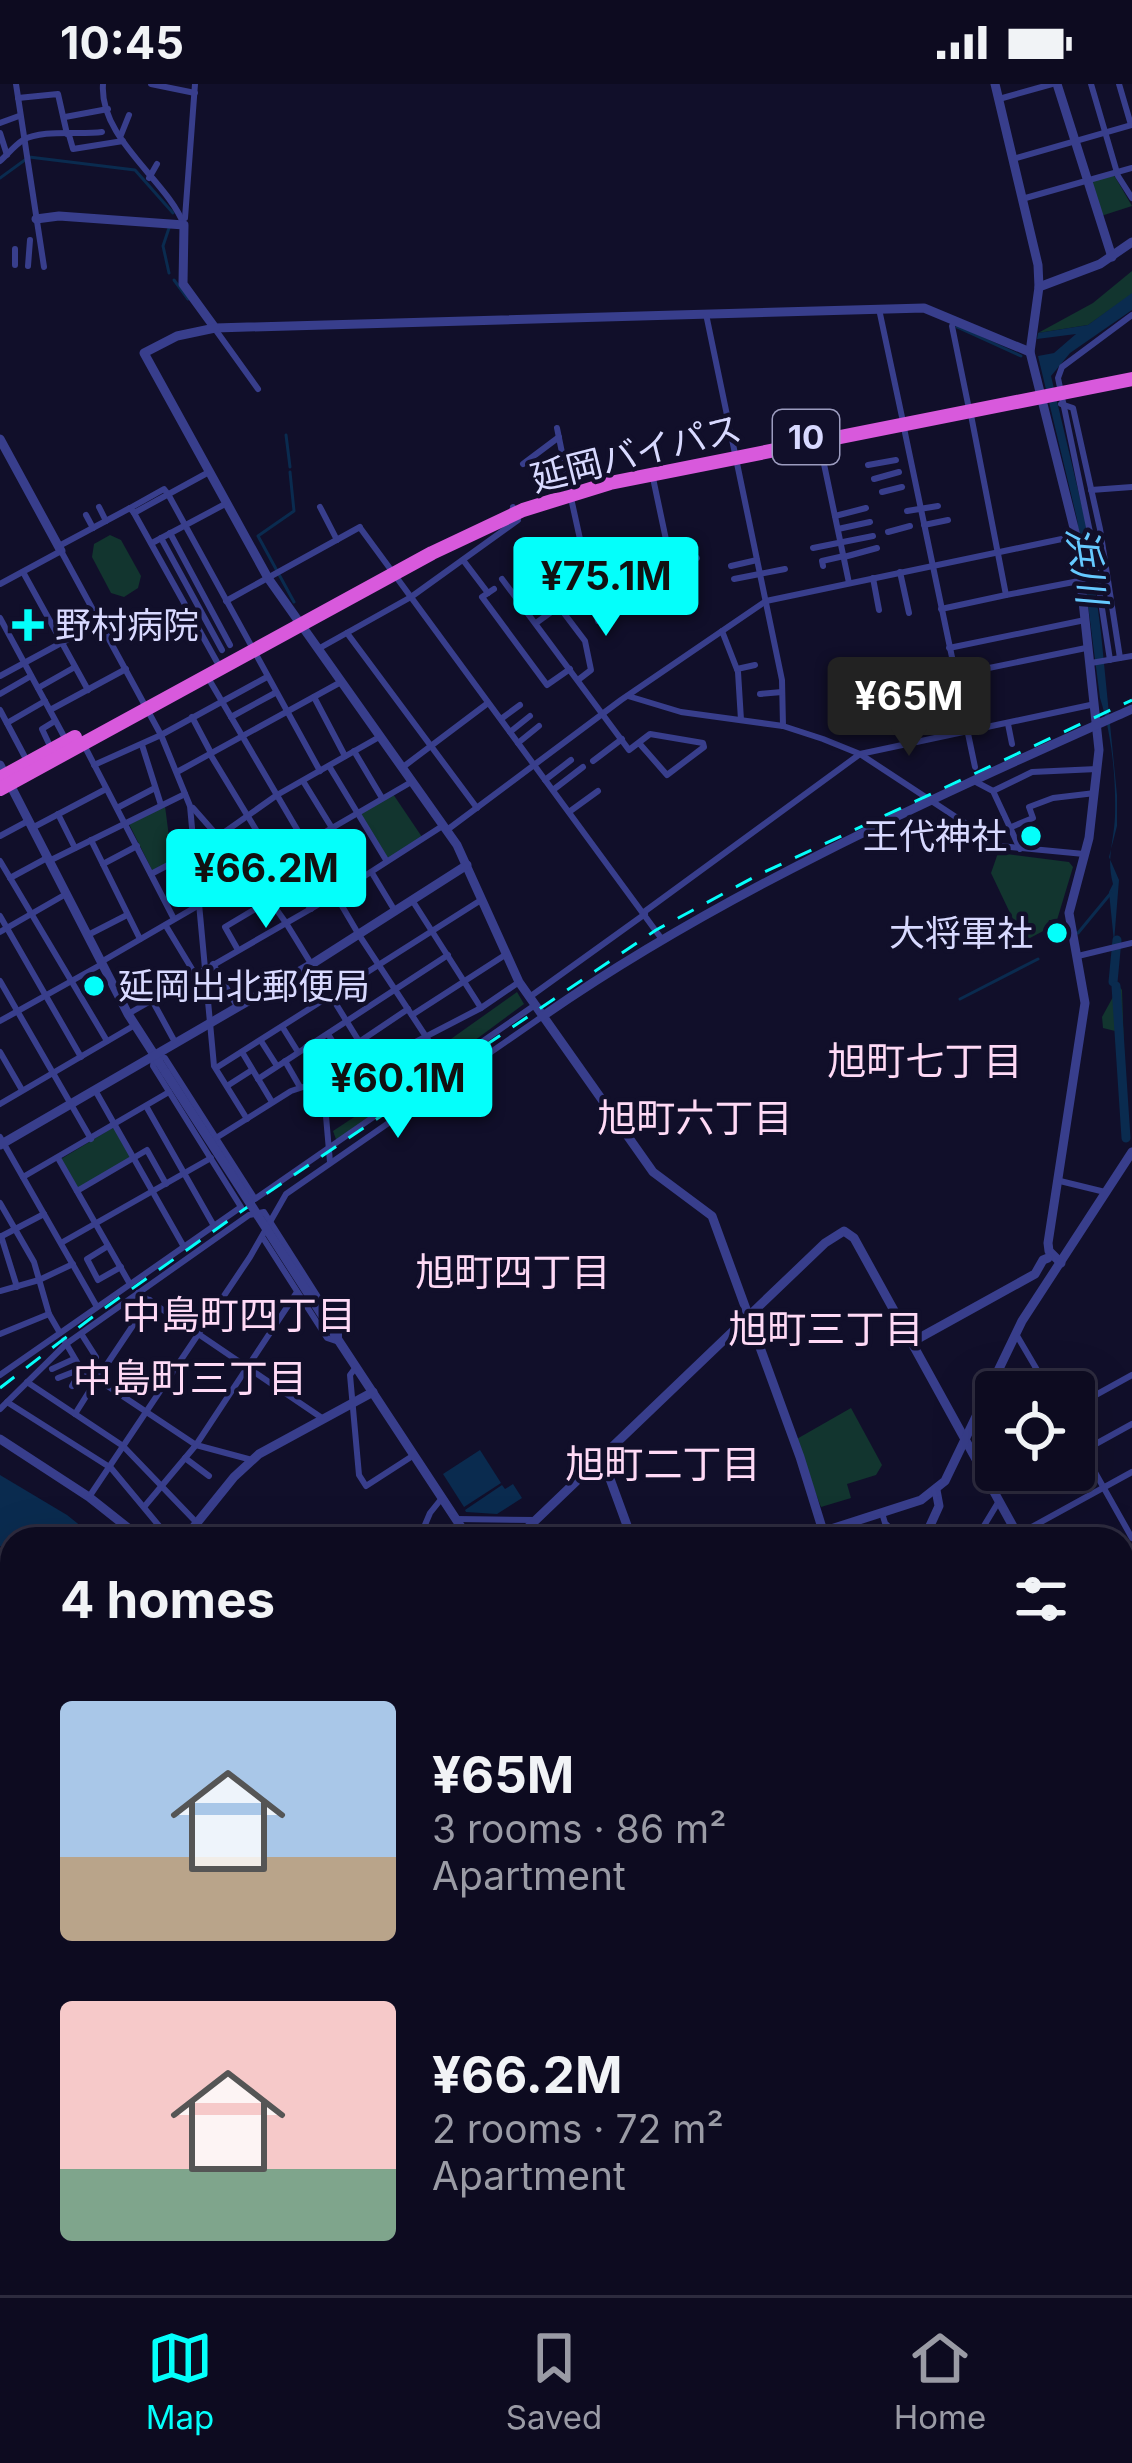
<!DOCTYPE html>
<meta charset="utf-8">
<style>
:root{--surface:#0d0b20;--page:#1b192d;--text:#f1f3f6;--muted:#9a9ba5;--line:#2d2b3e;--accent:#04fffb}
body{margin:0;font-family:Inter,"Noto Sans JP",sans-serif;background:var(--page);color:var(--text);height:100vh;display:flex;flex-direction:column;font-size:45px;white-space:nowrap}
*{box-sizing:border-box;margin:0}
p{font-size:39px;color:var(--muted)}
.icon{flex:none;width:66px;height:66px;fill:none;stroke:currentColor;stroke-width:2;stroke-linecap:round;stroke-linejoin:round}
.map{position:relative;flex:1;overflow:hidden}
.drawer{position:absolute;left:0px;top:1443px;width:1134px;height:768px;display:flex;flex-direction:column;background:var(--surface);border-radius:36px 36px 0 0;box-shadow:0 12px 48px #0002,0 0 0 3px var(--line)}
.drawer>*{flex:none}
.controls{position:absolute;left:975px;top:1287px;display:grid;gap:24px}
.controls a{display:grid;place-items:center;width:120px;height:120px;border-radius:12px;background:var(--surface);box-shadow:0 12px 48px #0002,0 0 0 3px var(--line);font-size:60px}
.price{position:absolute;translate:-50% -102px;padding:0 27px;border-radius:12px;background:var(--accent);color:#111;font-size:39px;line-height:78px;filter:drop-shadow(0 3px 6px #0008)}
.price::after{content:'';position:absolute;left:50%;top:72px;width:36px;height:27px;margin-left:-18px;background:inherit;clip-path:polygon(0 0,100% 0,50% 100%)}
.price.active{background:#222;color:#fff}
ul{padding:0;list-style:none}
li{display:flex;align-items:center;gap:36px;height:300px;padding:0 60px}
li span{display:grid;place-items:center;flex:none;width:336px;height:240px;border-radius:12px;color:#555}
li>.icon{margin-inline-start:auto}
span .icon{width:144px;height:144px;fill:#fffc;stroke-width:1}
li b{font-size:51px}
h2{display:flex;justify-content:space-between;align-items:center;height:144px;padding:0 60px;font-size:51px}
.status{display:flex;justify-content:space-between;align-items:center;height:84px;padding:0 60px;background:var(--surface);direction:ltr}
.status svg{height:33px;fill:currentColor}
.tab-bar{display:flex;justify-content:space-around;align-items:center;height:168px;border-top:3px solid var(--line);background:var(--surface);font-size:33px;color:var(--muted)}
.tab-bar a{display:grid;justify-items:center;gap:6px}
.tab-bar .active{color:var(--accent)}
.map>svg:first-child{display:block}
.green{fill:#12352f}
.water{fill:#0a2b4f}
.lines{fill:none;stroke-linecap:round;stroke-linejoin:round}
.stream{stroke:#0a2b4f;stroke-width:3}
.river{stroke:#0a2b4f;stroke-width:9}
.minor{stroke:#383e8c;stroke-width:6}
.tertiary{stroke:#383e8c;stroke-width:9}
.trunk{stroke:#d859dc;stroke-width:14}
.rail{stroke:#04fffb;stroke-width:3;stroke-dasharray:18 15;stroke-linecap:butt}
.tertiary-bridge{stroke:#383e8c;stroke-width:9}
.poi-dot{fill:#04fffb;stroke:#110f2a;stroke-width:4.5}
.labels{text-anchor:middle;stroke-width:9;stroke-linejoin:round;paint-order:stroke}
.shield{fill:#110f2a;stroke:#9c9cbf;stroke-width:3}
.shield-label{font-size:33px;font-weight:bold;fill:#d8d9ff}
.street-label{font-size:36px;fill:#d8d9ff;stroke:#110f2a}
.poi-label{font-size:36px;fill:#d8d9ff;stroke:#110f2a;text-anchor:start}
.water-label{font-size:39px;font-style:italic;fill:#66caff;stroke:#110f2a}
.neighbourhood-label{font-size:39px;fill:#ffdaf6;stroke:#110f2a}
</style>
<div class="status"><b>10:45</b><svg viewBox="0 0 49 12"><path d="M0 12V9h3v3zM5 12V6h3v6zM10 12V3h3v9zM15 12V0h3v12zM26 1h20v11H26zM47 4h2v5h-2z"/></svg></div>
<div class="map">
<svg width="1132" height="2211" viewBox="0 0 1132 2211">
<rect width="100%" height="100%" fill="#110f2a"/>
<g class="green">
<polygon points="1114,91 1132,122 1101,132 1091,98"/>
<polygon points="1132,187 1132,210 1088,241 1038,249 1093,219"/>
<polygon points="110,451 121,456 141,492 138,504 124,513 111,509 92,473 94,460"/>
<polygon points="393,710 422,753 387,775 360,730"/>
<polygon points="165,722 172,776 153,788 129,740"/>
<polygon points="998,769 1069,778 1073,783 1057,836 1049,836 1047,845 1030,854 1021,852 991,789"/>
<polygon points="1119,902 1122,906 1127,1053 1121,1032 1115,947 1103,944 1102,933"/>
<polygon points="517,908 524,920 337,1058 333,1047 389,1010 389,999"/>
<polygon points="114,1043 131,1073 78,1104 61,1075"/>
<polygon points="851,1324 882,1381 876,1391 847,1400 851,1414 821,1423 795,1356"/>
<polygon points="270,2199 449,2199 458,2211 275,2211"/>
</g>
<g class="water">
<path d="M1132 209V226L1070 269 1051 292 1088 448 1101 549 1117 711V742L1109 773 1119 796 1114 858 1109 808 1113 800C1106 774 1114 758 1115 732 1116 693 1112 652 1100 614L1077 435 1038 272 1054 269 1076 250 1037 255 1038 249 1088 241Z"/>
<polygon points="480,1366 501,1399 464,1423 443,1390"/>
<polygon points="0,1391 67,1431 97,1455 12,1455 12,1469 0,1462"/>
<polygon points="513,1400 522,1414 497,1430 466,1428 465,1426 502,1401 505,1405"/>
<polygon points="0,2004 12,2031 12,2187 0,2162"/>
<polygon points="882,2199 1067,2199 1121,2211 906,2211"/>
</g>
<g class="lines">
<g class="stream">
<polyline points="0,94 29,73 135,86 173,129"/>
<polyline points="169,144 163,162 169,189"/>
<polyline points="174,196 188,215"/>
<polyline points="957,243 1021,272"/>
<polyline points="286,351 290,383"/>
<polyline points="290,388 294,427 258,452 294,518"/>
<polyline points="1078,849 1111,809"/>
<polyline points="960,915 1038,875"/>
<polyline points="649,2199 652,2211"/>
</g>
<g class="river">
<polyline points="1113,898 1117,856"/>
<polyline points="1116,902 1126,1054"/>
<polyline points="0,1478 12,1487"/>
</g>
<g class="minor">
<polyline points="16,0 44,183"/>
<path d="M103 0C99 55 168 97 184 141"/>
<polyline points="151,0 195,9"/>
<polyline points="1091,0 1118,92 1132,114"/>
<polyline points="1119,0 1131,41"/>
<polyline points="18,14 58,10 67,50"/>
<polyline points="999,15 1052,0"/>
<polyline points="65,33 108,25"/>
<polyline points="0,39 19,32"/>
<polyline points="0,49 7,71"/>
<polyline points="69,51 73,65 123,57"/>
<polyline points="121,51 129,31"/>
<polyline points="1013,75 1132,41"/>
<path d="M0 77C7 71 15 61 23 56 42 45 79 51 102 48"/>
<polyline points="149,94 157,80"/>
<polyline points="1022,115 1132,84"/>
<polyline points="185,134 195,0"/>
<polyline points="15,181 15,165"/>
<polyline points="28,182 30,156"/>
<polyline points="879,225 902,333"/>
<polyline points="706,230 782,596 783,642"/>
<polyline points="955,236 952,242 968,320"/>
<polyline points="215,245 258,305"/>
<polyline points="1061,320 1073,324 1100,445 1120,574"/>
<polyline points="557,344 569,403"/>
<polyline points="904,344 975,683"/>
<polyline points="820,361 849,499"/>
<polyline points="523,380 559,353"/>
<polyline points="868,381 896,376"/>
<polyline points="653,394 668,465"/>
<polyline points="874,395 899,388"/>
<polyline points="1091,406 1132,403"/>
<polyline points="882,408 902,403"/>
<polyline points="571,414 598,537"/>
<polyline points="99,423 106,437"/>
<polyline points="320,423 337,456"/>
<polyline points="130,424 164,405 168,410 320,687"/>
<polyline points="907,427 938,422"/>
<polyline points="134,429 217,578"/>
<polyline points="86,431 93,444"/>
<polyline points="835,432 866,424"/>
<polyline points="924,441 948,436"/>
<polyline points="361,445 661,854"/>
<polyline points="838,445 870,438"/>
<polyline points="888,448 910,442"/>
<polyline points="170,449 230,561"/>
<polyline points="161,454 222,566"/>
<polyline points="152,459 227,419"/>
<polyline points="59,462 130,424 134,429 209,388"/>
<polyline points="813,464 873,452"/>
<polyline points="844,473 877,464"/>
<polyline points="463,476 488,509"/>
<polyline points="672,479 697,474"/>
<polyline points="731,482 757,476"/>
<polyline points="823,482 822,477 844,472"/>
<polyline points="23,488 88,606"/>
<polyline points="900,488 909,529"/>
<polyline points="873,494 879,526"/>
<polyline points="502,495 629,666 650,650 703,659 704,663 667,691 639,659"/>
<polyline points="734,495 785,485"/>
<polyline points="649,499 674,492"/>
<polyline points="0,500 61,467 161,651 190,722 214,982 247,1035"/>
<polyline points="494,505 482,513 547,601 570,585"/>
<polyline points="1006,511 1079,497"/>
<polyline points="551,512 585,557 591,586 578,596"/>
<polyline points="593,512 631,503"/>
<polyline points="226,517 360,443"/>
<polyline points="941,525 1006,511 971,331"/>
<polyline points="0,534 67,658"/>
<polyline points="536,539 590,500"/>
<polyline points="722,547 738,588 741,636"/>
<polyline points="347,549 477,724"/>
<polyline points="949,564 1085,536"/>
<polyline points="318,565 411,513 518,436 513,423"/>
<polyline points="1110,576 1091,453 1058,294 1062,283 1132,231"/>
<polyline points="1091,579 1132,572"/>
<polyline points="737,585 755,581"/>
<polyline points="955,591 1086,564"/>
<polyline points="0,592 100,538"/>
<polyline points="207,592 359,851 446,983"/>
<polyline points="38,604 75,583"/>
<polyline points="0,610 31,592"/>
<polyline points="760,610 782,608"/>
<polyline points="628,612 681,628 783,642 823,655 860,670 1000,762 1084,770"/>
<polyline points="314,613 345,672"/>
<polyline points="0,626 26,675"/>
<polyline points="50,626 126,585"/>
<polyline points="192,633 211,669"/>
<polyline points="231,633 275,609"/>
<polyline points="501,635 520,621"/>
<polyline points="7,639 45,617"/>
<polyline points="1008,640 1012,660"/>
<polyline points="510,648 530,632"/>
<polyline points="518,659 539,642"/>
<polyline points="142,661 161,721"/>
<polyline points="50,662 42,645 55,637"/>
<polyline points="85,663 174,835"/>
<polyline points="354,667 382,714"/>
<polyline points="210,670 275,777 311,825"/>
<polyline points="593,677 622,655"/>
<polyline points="94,681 161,651 267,593"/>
<polyline points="329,682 386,776"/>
<polyline points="403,683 488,619"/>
<polyline points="177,688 341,598"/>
<polyline points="545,696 571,676"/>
<polyline points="303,697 332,744 413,697"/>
<polyline points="976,698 993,707 1020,765"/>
<polyline points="553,706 583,683"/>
<polyline points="993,707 1032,688 1097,685"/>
<polyline points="117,724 155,704"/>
<polyline points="193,724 252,791 286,839 373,980 386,1022"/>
<polyline points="569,728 598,707"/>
<polyline points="58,730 75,764"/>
<polyline points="32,744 106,705"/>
<polyline points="1009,744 1033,734 1029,723 1053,714 1095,709"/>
<polyline points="447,746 621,616 766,517 1076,452"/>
<polyline points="0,752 28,737"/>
<polyline points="219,752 277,711 381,652"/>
<polyline points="91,756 140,855"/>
<polyline points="0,777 107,957"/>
<polyline points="49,777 185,710"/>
<polyline points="103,780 137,762"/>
<polyline points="372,789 395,827"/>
<polyline points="151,790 174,778 197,776"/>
<polyline points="10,794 47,774"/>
<polyline points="412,816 481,924"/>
<polyline points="644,828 860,670 1095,620"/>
<polyline points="0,832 81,973"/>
<polyline points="166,842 195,890"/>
<polyline points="0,848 66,810"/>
<polyline points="88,851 127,831"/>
<polyline points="238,866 225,843 270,816"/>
<polyline points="1078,872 1132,859"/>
<polyline points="101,878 332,744 361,794"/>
<polyline points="213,880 238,924"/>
<polyline points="0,897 91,1055"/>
<polyline points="531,912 645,830"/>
<polyline points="152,916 176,960"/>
<polyline points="128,930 335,811 444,741"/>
<polyline points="412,931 505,871"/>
<polyline points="0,937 102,880"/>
<polyline points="283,944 298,968"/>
<polyline points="328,950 351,987"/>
<polyline points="261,957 277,982"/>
<polyline points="359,958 408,925"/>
<polyline points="306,963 327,995"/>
<polyline points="0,968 22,1006"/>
<polyline points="242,968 272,1018"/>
<polyline points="154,972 165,974 255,1115 535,921"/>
<polyline points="285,977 300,1003"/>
<polyline points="216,984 481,816"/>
<polyline points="348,988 353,1009 382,1008"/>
<polyline points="258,995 448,871"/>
<polyline points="323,998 330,1078"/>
<polyline points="227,1002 252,986"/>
<polyline points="95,1006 184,1163"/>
<polyline points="0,1020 135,941"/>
<polyline points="146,1022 214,1142"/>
<polyline points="0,1053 97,1223"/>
<polyline points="216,1054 291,1007 373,980 481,924 519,898"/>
<polyline points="58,1074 130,1200"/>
<polyline points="23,1093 169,1008"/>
<polyline points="1060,1097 1105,1108"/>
<polyline points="77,1107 147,1066 166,1100"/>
<polyline points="0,1119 34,1178 49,1230 60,1249"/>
<polyline points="1,1152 17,1203"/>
<polyline points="0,1153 44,1130"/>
<polyline points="263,1154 327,1254 336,1257"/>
<polyline points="61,1159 211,1074"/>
<polyline points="108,1162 87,1175 98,1196 121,1183"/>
<polyline points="0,1207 39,1196 73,1180"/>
<polyline points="138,1209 322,1334"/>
<polyline points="150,1216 97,1295 196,1361 252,1376"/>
<polyline points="0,1250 49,1230"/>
<polyline points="1016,1250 1050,1308"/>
<polyline points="82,1251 96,1273"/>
<polyline points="64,1256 81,1285 97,1295 75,1330"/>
<polyline points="356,1283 350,1291 359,1391 366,1402 414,1371"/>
<polyline points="52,1285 74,1275"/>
<polyline points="0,1291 241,1123 153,982 154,972"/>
<polyline points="58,1294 81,1285"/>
<polyline points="27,1298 123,1362 196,1438"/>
<polyline points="72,1302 82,1285"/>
<polyline points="7,1318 111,1384 170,1455"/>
<polyline points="1074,1323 1132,1291"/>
<polyline points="0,1325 66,1260 249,1131 264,1128 339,1246 339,1256"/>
<polyline points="1074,1351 1132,1454"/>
<polyline points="1083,1367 1132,1340"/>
<polyline points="185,1374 209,1392"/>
<polyline points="978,1376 996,1366"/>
<polyline points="89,1413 250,1173 286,1110 543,932"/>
<polyline points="144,1423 196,1361 297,1208"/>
<polyline points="882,1429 885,1439 901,1455"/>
<polyline points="456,1435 536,1436"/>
<polyline points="931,1441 948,1455"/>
<polyline points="1019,1450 1132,1388"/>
<polyline points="419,1455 430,1429 442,1414"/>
<polyline points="705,1455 725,1447 729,1455"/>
<polyline points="976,1455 999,1417"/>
<polyline points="1122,1489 1132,1483"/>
<polyline points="1122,1501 1132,1519"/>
<polyline points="1122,1584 1132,1578"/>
<polyline points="1122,1617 1132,1611"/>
<polyline points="0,1620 12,1628"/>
<polyline points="1122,1704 1132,1721"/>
<polyline points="0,1740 12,1734"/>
<polyline points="1122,1755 1132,1749"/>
<polyline points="1122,1811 1132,1805"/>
<polyline points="1122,1835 1132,1853"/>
<polyline points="1122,1902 1132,1918"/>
<polyline points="1122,1944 1132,1937"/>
<polyline points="1122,1969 1132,1980"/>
<polyline points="1122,1987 1132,1984"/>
<polyline points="1122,2028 1132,2029"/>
<polyline points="1122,2058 1132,2047"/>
<polyline points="1122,2076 1132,2078"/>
<polyline points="322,2199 331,2206 352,2206"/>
<polyline points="499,2199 507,2211"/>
<polyline points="614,2199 615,2211"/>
<polyline points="789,2199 816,2211"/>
<polyline points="578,2211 585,2199"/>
</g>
<g class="tertiary">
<polyline points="995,0 1038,181 1039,203 1030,268 1076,452 1099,666 1089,754 1069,829 1085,919 1048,1159 1049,1167 1061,1179"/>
<polyline points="1057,0 1112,173"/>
<polyline points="36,135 59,132 184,141 183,200 215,244 924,224 1030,268"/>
<polyline points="1039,203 1100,180 1132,158"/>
<polyline points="215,244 177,252 144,269 268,494 457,761 519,898 653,1088 712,1132 800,1373 823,1447"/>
<polyline points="0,355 61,467"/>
<polyline points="0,681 128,930 166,989"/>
<path d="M543 932C725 806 931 715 1132 625"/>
<polyline points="0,1061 312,880 467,781"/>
<polyline points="331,1245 469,1455"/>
<polyline points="912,1258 1035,1190 1043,1176 1048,1174"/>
<polyline points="0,1355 89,1413 142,1455"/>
<polyline points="602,1373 632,1455"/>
<polyline points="184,1455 234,1393 259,1370 373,1308"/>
<polyline points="516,1455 825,1159 844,1147 854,1154 1020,1455"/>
<polyline points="800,1455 921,1416 945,1397 1022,1237 1132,1068"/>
<polyline points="924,1455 939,1422 936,1406"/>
<polyline points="1122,1632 1132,1649"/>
<polyline points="0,1666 12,1675"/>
<polyline points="0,1686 12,1680"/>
<polyline points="0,1765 12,1788"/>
<polyline points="1122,1882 1132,1876"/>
<polyline points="3,1884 12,1899"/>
<polyline points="192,2199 198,2211"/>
<polyline points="586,2199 595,2211"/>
<polyline points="721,2199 723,2211"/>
<polyline points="31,2211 52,2199"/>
</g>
<g class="trunk">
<polyline points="0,694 75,653"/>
<polyline points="0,705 432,469 523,426 610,399 1132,295"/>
</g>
<polyline class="rail" points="0,1304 95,1231 263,1112 656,846 758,791 1132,616"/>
<polyline class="tertiary-bridge" points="166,989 331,1245"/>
</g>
<g class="poi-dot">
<path d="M22 523h12v12h12v12h-12v12h-12v-12h-12v-12h12z"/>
<circle cx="1031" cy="752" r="12"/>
<circle cx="1057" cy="849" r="12"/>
<circle cx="94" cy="902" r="12"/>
</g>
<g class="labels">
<rect class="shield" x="773" y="326" width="66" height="54" rx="9"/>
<g class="shield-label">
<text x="806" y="365">10</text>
</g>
<g class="street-label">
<text transform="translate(636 369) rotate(-14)" y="13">延岡バイパス</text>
</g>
<g class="poi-label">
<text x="55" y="554">野村病院</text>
<text x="1007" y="765" text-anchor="end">王代神社</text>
<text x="1033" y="862" text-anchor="end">大将軍社</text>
<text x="118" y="915">延岡出北郵便局</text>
</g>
<g class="water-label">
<text transform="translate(1087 481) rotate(81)" y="14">浜川</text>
</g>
<g class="neighbourhood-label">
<text x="925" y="991">旭町七丁目</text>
<text x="695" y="1048">旭町六丁目</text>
<text x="513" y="1202">旭町四丁目</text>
<text x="239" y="1245">中島町四丁目</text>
<text x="826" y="1259">旭町三丁目</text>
<text x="190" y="1308">中島町三丁目</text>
<text x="663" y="1394">旭町二丁目</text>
</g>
</g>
</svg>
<div class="controls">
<a><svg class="icon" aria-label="locate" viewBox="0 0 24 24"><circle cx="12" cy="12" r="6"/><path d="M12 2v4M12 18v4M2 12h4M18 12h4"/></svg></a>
</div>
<b class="price" style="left:606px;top:555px">¥75.1M</b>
<b class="price active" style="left:909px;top:675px">¥65M</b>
<b class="price" style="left:266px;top:847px">¥66.2M</b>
<b class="price" style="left:398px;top:1057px">¥60.1M</b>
<section class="drawer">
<h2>4 homes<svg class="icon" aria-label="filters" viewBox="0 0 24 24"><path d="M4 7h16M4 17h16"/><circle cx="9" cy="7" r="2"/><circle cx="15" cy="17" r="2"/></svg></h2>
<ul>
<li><span style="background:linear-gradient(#a9c7e8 65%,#b9a48a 0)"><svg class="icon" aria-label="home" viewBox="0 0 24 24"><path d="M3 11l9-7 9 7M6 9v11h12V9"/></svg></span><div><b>¥65M</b><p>3 rooms · 86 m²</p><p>Apartment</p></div></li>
<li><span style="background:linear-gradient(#f6c9c9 70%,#7fa58c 0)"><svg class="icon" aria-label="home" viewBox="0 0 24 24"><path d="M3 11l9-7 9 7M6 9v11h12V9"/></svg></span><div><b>¥66.2M</b><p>2 rooms · 72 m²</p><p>Apartment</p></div></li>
</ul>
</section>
</div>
<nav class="tab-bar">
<a class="active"><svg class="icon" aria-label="map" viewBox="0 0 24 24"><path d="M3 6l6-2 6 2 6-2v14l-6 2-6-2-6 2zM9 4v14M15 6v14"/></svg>Map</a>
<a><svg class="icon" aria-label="saved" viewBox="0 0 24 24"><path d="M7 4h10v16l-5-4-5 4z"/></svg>Saved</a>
<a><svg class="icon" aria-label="home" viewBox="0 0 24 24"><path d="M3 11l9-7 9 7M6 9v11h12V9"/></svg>Home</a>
</nav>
